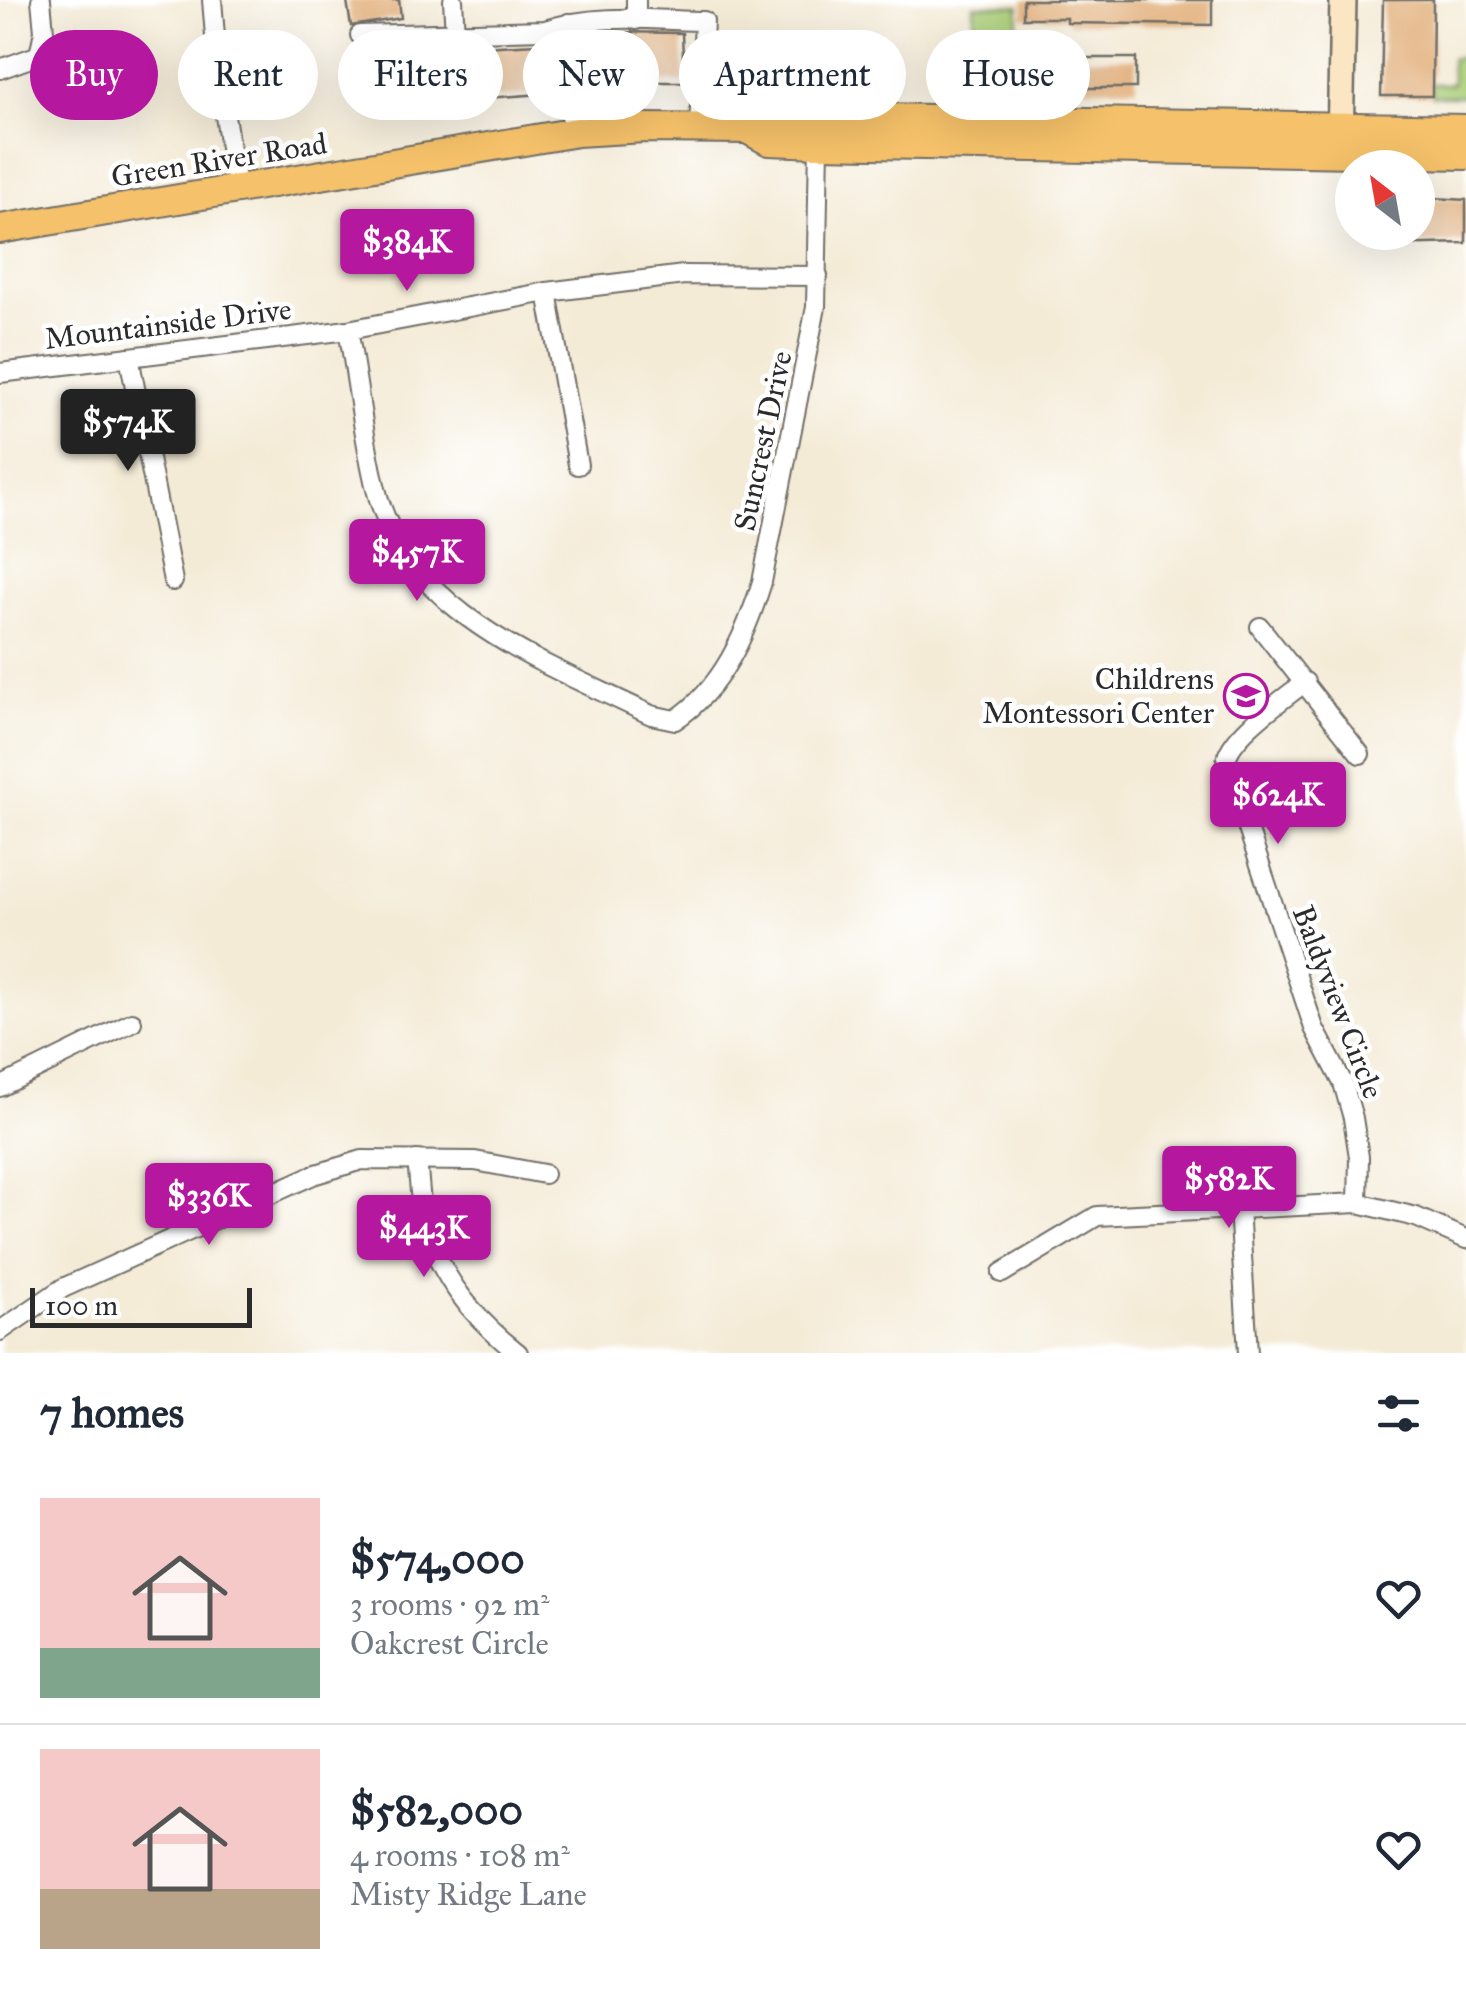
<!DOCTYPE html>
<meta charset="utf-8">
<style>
:root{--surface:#fff;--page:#f6f6f7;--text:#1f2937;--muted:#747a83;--line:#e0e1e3;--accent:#b5179e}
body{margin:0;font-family:"IM FELL Great Primer",serif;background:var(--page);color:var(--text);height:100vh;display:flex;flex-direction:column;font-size:38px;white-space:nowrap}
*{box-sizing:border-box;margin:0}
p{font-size:32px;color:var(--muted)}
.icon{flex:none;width:55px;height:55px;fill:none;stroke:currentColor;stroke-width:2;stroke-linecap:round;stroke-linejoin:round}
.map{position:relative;height:1353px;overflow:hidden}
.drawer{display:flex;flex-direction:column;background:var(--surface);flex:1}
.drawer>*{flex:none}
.banner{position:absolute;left:30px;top:30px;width:1408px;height:90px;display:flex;gap:20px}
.needle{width:65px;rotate:329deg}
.fabs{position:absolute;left:1335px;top:150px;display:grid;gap:20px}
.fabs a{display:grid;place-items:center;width:100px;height:100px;border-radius:50%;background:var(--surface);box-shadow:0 10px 40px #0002;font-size:50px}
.scale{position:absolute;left:30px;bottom:25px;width:222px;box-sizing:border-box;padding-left:10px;border:5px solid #2b2b2b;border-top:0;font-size:28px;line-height:35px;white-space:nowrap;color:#2b2b2b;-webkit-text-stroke:8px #fff;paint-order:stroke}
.price{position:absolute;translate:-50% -85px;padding:0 22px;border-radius:10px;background:var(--accent);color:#fff;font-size:32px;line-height:65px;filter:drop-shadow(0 2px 5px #0008)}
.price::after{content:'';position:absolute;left:50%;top:60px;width:30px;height:22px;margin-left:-15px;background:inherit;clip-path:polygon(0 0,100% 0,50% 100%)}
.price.current{background:#222;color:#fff}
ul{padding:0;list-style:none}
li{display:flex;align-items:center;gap:30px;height:250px;padding:0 40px}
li+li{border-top:2px solid var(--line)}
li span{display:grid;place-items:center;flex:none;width:280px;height:200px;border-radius:0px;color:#555}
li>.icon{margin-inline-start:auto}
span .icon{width:120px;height:120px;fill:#fffc;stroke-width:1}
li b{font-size:42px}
h2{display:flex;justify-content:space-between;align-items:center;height:120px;padding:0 40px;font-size:42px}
.tag{padding:0 35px;border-radius:45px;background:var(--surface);box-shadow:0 10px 40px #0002;font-size:35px;line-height:90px}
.tag.current{background:var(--accent);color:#fff}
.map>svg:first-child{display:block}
.green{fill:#a9cd77;stroke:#6a7c51;stroke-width:2.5}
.building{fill:#e3b280}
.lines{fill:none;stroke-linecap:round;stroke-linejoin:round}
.street-casing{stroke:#716e67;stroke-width:22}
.secondary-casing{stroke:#716e67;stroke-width:30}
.primary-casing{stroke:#716e67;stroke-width:32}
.street{stroke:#fff;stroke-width:18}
.secondary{stroke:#fbe6c4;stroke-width:25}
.primary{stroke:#f5c16b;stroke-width:28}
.labels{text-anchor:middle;stroke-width:9;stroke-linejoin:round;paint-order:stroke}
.street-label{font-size:30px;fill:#2b2b2b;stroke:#fff}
.poi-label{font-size:30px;fill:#2b2b2b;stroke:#fff;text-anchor:end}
</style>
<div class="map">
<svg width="1466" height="1353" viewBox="0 0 1466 1353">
<rect width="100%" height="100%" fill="#fff"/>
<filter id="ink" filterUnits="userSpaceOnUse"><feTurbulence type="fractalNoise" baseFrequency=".01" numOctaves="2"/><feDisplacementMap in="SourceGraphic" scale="20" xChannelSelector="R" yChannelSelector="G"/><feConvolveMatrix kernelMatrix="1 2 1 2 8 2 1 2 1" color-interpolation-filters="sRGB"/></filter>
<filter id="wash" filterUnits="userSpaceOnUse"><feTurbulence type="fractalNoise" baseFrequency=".0048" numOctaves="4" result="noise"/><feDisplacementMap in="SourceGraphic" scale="40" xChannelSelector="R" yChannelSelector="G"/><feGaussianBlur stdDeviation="2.25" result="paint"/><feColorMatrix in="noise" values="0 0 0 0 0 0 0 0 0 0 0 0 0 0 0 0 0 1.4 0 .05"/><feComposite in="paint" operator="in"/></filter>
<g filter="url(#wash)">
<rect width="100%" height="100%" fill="#f4ebd7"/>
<g class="green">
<polygon points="974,5 1019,6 1018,35 974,34"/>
<polygon points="974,37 1019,38 1018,67 973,66"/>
<polygon points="1451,58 1466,58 1466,96 1432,96 1432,84 1452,84"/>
</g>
<g id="blocks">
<g class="building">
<polygon points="350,0 399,0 401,18 351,26 347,2"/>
<polygon points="1023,0 1212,0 1212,25 1067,23 1067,18 1023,18"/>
<polygon points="1383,0 1433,0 1432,96 1381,96"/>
<polygon points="612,32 682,33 684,82 615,82 615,78 610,78"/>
<polygon points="536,44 542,94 473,99 472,95 467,95 465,48"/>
<polygon points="430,46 436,96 367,101 366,97 360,97 359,49"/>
<polygon points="1060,58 1136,58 1136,88 1061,88"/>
<polygon points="1418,197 1466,200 1466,243 1385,245 1385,232 1418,232"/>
</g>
</g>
</g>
<g filter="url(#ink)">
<use href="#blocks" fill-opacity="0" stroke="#716e67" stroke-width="2.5"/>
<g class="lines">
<defs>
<g id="street">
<polyline points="212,0 218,72 237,191"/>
<polyline points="453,0 455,34"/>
<polyline points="636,20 636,0"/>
<path d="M569 23C554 58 563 98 577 132"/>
<path d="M569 23C587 56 582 96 577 132"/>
<path d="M360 35 545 30C595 13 652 20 704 21L699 128"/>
<polyline points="0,69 39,55 44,31 41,0"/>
<polyline points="547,292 578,465"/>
<path d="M348 330C358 382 363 437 376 489 408 616 546 663 651 715L675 720C722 689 746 634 762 582L816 307 819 143"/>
<polyline points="129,357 173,581"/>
<polyline points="0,373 348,330 547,292 684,275 818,276"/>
<polyline points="1260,627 1360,754"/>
<path d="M1305 682C1284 699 1228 736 1226 762L1314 1028 1343 1083 1353 1118 1359 1157 1358 1203"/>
<polyline points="0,1087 132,1022"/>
<path d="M417 1160C420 1185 420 1215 429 1237 446 1285 478 1322 518 1353"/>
<polyline points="1239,1207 1248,1353"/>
<polyline points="1002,1273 1097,1216 1358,1203 1416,1217 1466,1239"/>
<polyline points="0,1331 63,1288 313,1175 362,1160 475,1161 544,1174"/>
</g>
<polyline id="secondary" points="1340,143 1343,0"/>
<g id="primary">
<polyline points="747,129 770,116 1466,129"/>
<polyline points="0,229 577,132 645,128 747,129 769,141 819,143 1466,155"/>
</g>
</defs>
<use href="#street" class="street-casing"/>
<use href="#secondary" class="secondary-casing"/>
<use href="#primary" class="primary-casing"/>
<use href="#street" class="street"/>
<use href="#secondary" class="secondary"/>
<use href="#primary" class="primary"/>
</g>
</g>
<defs>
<symbol id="school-ring" viewBox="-11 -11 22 22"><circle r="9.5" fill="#fff" stroke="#b5179e" stroke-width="1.5"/><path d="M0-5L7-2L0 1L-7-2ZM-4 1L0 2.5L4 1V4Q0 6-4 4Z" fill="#b5179e"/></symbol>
</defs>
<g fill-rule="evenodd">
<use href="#school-ring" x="1221" y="671" width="50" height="50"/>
</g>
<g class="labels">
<g class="street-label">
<text transform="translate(219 160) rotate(-9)" y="10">Green River Road</text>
<text transform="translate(168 324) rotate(-7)" y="10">Mountainside Drive</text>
<text transform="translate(763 441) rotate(-78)" y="10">Suncrest Drive</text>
<text transform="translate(1338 1002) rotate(69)" y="10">Baldyview Circle</text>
</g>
<g class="poi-label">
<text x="1214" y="689">Childrens<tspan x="1214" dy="34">Montessori Center</tspan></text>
</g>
</g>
</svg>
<div class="fabs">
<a><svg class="needle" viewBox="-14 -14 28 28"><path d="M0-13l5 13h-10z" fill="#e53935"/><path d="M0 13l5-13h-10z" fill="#747a83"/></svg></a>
</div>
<div class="scale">100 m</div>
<b class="price" style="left:407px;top:294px">$384K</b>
<b class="price current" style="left:128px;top:474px">$574K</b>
<b class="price" style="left:417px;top:604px">$457K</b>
<b class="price" style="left:1278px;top:847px">$624K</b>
<b class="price" style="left:1229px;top:1231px">$582K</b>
<b class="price" style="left:209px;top:1248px">$336K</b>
<b class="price" style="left:424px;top:1280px">$443K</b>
<div class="banner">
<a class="tag current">Buy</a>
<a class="tag">Rent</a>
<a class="tag">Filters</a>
<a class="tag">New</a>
<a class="tag">Apartment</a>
<a class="tag">House</a>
</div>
</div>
<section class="drawer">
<h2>7 homes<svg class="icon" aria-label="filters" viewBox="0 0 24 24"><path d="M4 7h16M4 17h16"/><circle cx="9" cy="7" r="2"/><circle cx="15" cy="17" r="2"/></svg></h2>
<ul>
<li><span style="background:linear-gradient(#f6c9c9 75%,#7fa58c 0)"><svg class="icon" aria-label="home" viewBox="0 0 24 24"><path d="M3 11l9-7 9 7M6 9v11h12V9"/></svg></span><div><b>$574,000</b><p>3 rooms · 92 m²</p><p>Oakcrest Circle</p></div><svg class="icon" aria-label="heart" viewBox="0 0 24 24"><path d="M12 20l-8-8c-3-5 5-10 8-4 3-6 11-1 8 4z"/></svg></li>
<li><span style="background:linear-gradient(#f6c9c9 70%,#b9a48a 0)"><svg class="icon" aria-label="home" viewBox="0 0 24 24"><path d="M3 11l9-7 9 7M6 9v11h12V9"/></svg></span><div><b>$582,000</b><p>4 rooms · 108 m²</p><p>Misty Ridge Lane</p></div><svg class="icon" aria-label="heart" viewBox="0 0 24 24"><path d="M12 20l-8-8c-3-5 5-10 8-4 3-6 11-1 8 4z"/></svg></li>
</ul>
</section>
